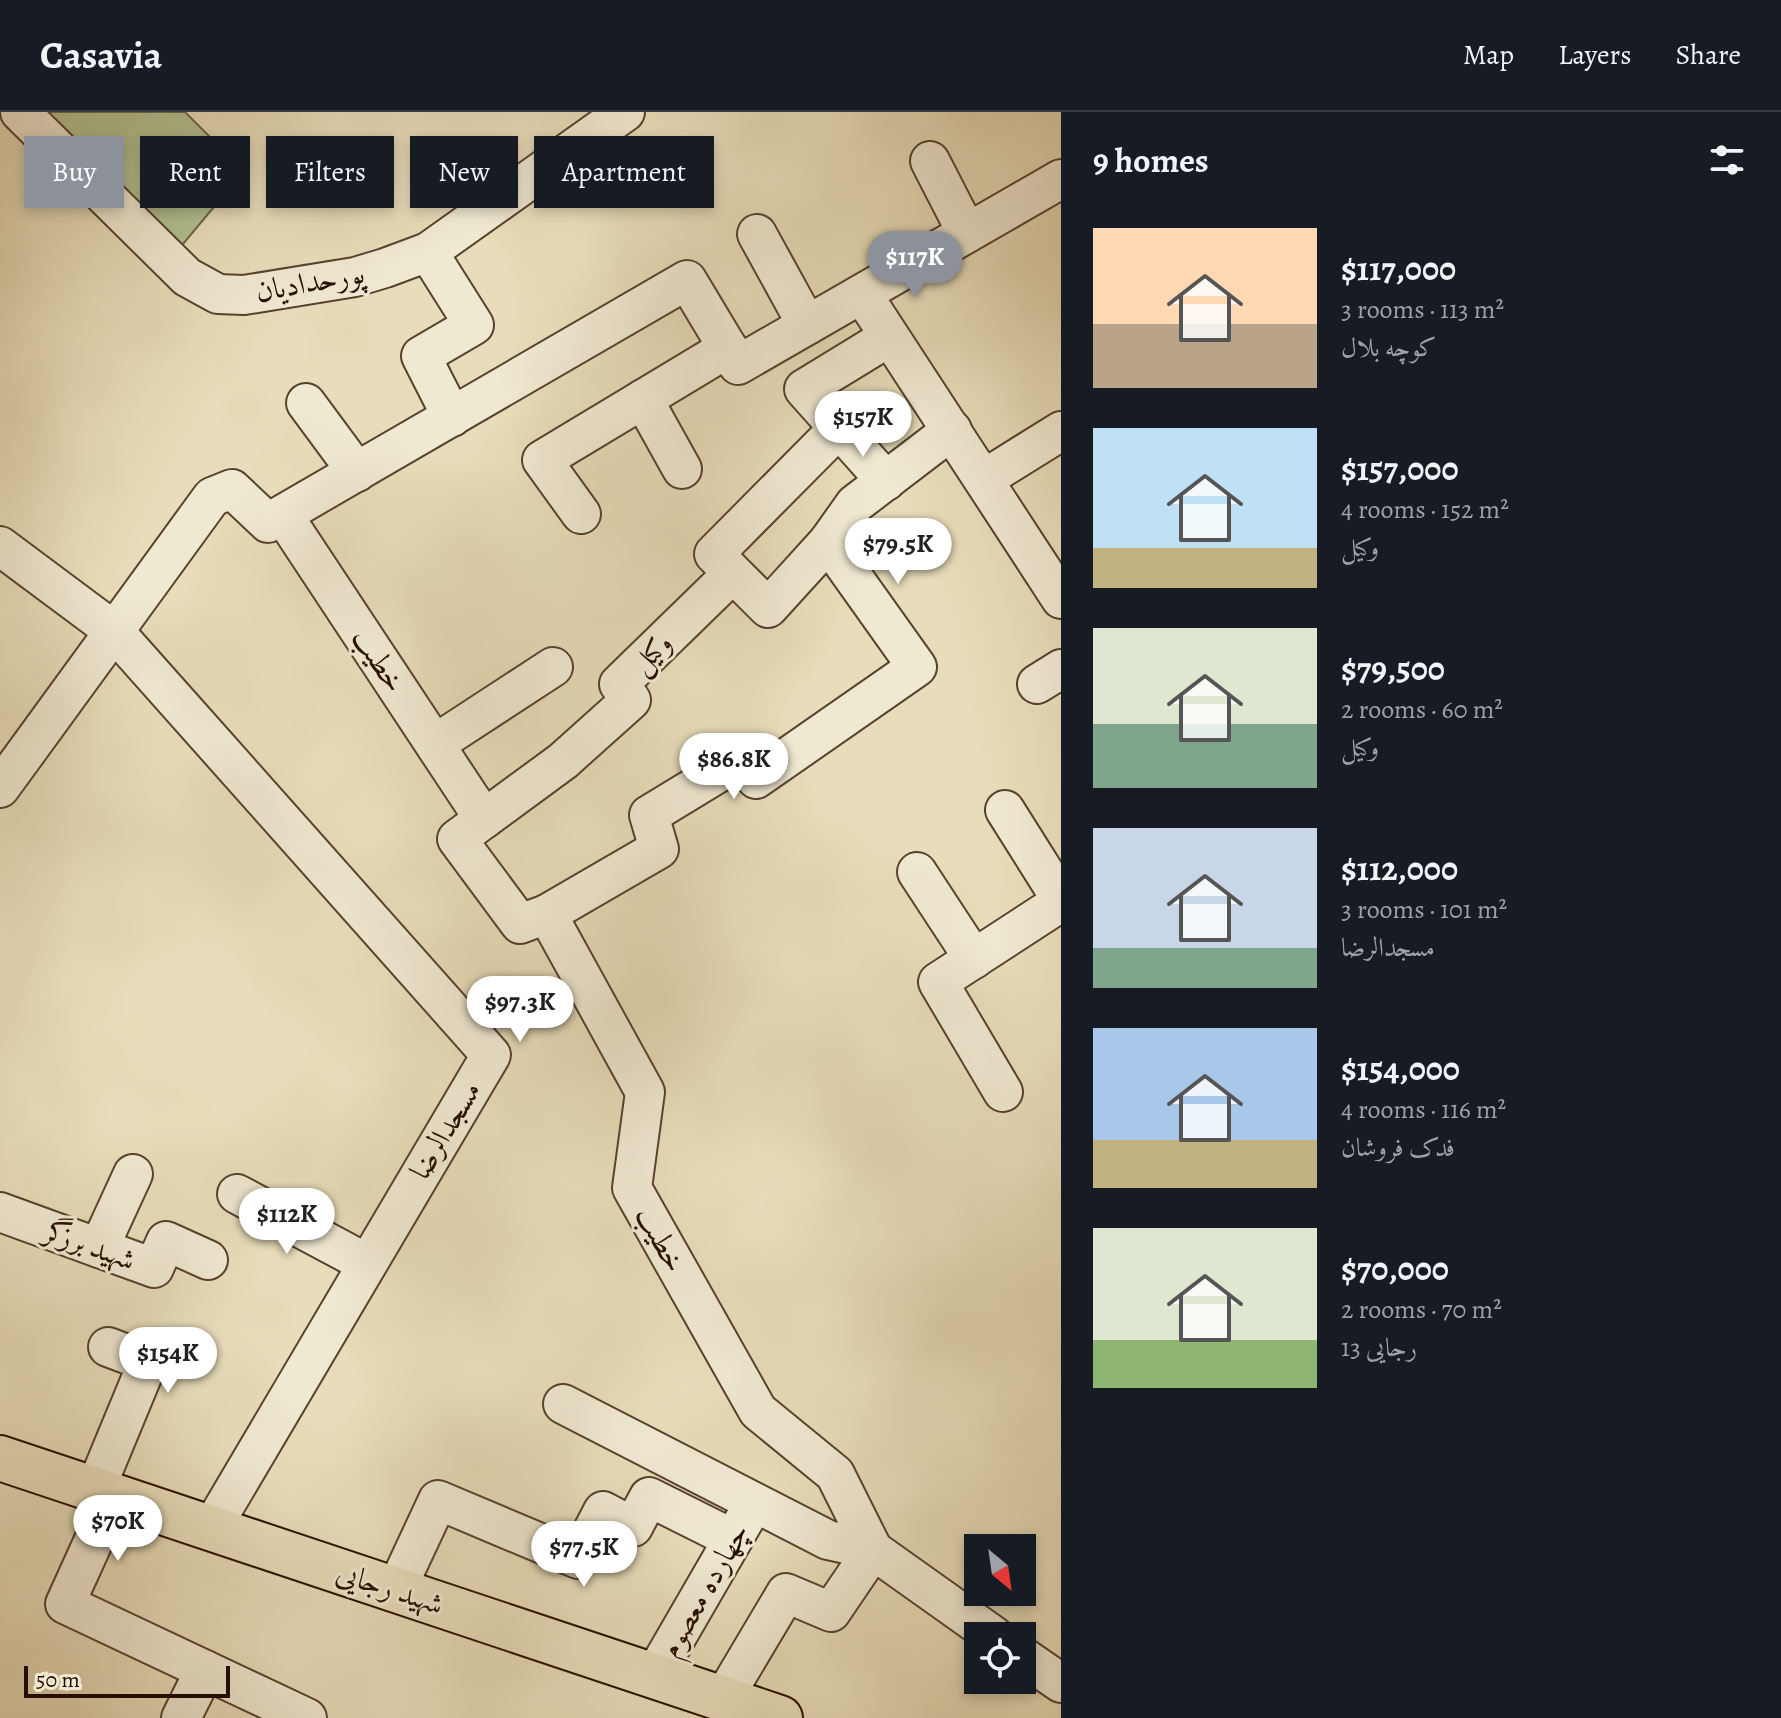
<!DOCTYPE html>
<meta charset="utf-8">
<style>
:root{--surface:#171b24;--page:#20242c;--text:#f1f3f6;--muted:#9ea1a6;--line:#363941;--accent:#8c9099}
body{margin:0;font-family:Alegreya,Amiri,serif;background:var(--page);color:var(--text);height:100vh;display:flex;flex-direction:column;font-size:30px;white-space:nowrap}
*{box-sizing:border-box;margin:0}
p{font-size:26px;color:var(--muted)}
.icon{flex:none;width:44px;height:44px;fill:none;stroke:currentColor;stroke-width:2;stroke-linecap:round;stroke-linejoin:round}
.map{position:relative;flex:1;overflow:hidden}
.sheet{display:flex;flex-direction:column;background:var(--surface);width:720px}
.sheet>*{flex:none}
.banner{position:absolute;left:24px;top:24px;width:760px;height:72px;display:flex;gap:16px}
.needle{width:52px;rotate:151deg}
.tools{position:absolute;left:964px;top:1422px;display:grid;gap:16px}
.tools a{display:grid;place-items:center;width:72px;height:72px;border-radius:0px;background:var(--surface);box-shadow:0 4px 12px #0003;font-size:40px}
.scale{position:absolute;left:24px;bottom:20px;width:206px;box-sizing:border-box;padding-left:8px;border:4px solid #270f00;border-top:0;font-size:22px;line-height:28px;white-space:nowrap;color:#270f00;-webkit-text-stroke:6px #f0e9d2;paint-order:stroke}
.price{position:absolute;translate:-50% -68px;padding:0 18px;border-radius:28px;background:#fff;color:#222;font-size:26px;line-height:52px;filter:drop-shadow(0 2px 4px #0008)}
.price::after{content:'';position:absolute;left:50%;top:48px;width:24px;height:18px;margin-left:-12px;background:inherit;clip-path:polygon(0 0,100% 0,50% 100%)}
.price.current{background:var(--accent);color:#fff}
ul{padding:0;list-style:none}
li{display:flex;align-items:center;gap:24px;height:200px;padding:0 32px}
li span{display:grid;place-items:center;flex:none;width:224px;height:160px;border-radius:0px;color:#555}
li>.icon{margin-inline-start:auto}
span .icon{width:96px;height:96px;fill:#fffc;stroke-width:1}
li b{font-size:34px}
h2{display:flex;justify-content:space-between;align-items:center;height:96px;padding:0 32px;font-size:34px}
.tag{padding:0 28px;border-radius:0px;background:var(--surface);box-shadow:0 4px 12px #0003;font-size:28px;line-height:72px}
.tag.current{background:var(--accent);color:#fff}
header{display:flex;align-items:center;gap:48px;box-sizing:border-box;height:112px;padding:0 40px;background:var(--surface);border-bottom:2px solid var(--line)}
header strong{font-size:38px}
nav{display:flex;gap:44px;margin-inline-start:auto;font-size:28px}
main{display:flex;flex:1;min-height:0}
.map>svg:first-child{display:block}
.green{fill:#b2c293;stroke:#6c684a;stroke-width:2}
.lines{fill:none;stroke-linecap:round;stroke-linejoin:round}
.minor-casing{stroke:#57422e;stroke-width:42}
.major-casing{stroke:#270f00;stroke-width:48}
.minor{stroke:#f0e9d2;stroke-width:38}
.major{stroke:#e8ddba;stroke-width:44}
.labels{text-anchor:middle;stroke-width:6;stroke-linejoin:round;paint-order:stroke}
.street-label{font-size:30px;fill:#270f00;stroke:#f0e9d2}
</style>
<header>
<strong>Casavia</strong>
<nav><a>Map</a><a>Layers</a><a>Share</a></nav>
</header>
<main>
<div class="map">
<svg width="1061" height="1606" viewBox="0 0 1061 1606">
<rect width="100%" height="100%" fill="#e8ddba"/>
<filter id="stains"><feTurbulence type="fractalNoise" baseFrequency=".0025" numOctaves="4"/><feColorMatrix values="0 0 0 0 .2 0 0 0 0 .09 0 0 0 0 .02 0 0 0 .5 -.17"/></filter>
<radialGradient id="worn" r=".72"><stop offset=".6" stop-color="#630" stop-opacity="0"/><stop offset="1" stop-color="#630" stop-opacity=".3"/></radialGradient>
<polygon class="green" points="40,0 185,0 244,59 178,138"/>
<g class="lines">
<defs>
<g id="minor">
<polyline points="20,0 187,165 218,182 244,183 355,165 385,156 428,140 625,0"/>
<polyline points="930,49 967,121"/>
<polyline points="757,122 807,213"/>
<polyline points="428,140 474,213 421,244 452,305"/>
<polyline points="862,182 1061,487"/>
<polyline points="643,287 682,357"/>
<polyline points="306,291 357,360"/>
<polyline points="838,317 714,442 768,496 828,430 855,392 952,318"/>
<polyline points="984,367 1061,319"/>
<polyline points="886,369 804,277 889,225"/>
<polyline points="581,402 542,348 728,236"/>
<polyline points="283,403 484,707 457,727 520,812 547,802 645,980 632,1076 758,1299 835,1362 873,1438 828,1428 563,1292"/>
<polyline points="0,434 114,519 491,943 211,1417"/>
<polyline points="1037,572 1061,557"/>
<polyline points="435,632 553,555"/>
<polyline points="0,676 212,385 232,377 268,411 687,168 738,253 1061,67"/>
<polyline points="1005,698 1061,787"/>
<polyline points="484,707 563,649 631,588 619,572 732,462"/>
<polyline points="917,760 974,847"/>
<polyline points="547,802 659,737 649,703 741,647 756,667 917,555 828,430"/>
<polyline points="1003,980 938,870 1061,790"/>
<polyline points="237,1082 366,1151"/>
<polyline points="0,1100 154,1156 166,1129 208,1148"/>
<polyline points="99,1136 133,1062"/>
<polyline points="95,1378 148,1250 108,1235"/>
<polyline points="114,1384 65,1492 307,1606"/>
<polyline points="396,1478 438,1388 578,1447 603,1399 633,1415 649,1385 733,1427"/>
<polyline points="1022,1544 1061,1571"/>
<polyline points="654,1564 746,1405"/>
<polyline points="723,1587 786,1481 831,1500 873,1438 994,1524"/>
<polyline points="181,1606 205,1558"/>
</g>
<polyline id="major" points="0,1346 780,1606"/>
</defs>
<use href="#minor" class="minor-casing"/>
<use href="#major" class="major-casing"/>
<use href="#minor" class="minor"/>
<use href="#major" class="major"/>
</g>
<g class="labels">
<g class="street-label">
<text transform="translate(310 170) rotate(-10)" y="10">پورحدادیان</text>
<text transform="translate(651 541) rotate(-44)" y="10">وکیل</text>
<text transform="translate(379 548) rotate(56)" y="10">خطیب</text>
<text transform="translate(445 1018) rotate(-59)" y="10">مسجدالرضا</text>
<text transform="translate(661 1127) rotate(61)" y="10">خطیب</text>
<text transform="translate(90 1133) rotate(20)" y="10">شهید برزگر</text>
<text transform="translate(390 1476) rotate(18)" y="10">شهید رجایی</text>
<text transform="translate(704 1478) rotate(-60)" y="10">چهارده معصوم</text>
</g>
</g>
<rect width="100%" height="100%" filter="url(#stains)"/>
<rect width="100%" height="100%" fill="url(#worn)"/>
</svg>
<div class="tools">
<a><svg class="needle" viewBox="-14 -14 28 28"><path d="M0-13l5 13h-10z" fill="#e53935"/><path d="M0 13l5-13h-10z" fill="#9ea1a6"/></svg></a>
<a><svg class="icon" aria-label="locate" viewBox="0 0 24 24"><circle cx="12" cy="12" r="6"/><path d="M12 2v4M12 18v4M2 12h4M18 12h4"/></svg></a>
</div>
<div class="scale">50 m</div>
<b class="price current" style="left:915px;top:187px">$117K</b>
<b class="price" style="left:863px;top:347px">$157K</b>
<b class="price" style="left:898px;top:474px">$79.5K</b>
<b class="price" style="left:734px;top:689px">$86.8K</b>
<b class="price" style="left:520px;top:932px">$97.3K</b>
<b class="price" style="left:287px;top:1144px">$112K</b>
<b class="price" style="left:168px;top:1283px">$154K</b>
<b class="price" style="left:118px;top:1451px">$70K</b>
<b class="price" style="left:584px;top:1477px">$77.5K</b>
<div class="banner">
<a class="tag current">Buy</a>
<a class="tag">Rent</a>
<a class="tag">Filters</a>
<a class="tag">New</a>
<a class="tag">Apartment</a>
</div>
</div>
<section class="sheet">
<h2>9 homes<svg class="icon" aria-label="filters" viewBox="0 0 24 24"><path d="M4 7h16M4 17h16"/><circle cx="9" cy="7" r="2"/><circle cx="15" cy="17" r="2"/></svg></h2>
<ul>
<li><span style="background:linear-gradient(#ffd9b3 60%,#b9a48a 0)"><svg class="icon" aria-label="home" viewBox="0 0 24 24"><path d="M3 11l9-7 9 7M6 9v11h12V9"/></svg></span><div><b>$117,000</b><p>3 rooms · 113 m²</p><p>کوچه بلال</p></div></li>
<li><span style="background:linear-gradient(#bfe0f5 75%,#c2b280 0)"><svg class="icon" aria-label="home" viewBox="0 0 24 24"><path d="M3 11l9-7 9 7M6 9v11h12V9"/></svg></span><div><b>$157,000</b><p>4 rooms · 152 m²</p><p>وکیل</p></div></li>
<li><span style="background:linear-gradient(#dfe7d0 60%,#7fa58c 0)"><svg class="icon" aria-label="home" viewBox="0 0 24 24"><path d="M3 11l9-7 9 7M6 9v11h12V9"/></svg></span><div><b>$79,500</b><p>2 rooms · 60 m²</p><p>وکیل</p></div></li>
<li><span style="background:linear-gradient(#c9d6e8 75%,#7fa58c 0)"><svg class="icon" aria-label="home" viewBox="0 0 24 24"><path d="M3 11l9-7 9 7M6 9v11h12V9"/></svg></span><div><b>$112,000</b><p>3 rooms · 101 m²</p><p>مسجدالرضا</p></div></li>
<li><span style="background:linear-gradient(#a9c7e8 70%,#c2b280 0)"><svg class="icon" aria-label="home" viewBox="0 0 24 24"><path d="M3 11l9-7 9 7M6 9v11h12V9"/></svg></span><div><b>$154,000</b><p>4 rooms · 116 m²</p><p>فدک فروشان</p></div></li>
<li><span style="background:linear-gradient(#dfe7d0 70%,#8fb573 0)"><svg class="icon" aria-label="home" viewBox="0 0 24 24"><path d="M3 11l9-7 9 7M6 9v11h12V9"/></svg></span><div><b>$70,000</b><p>2 rooms · 70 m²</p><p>رجایی 13</p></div></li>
</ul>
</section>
</main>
